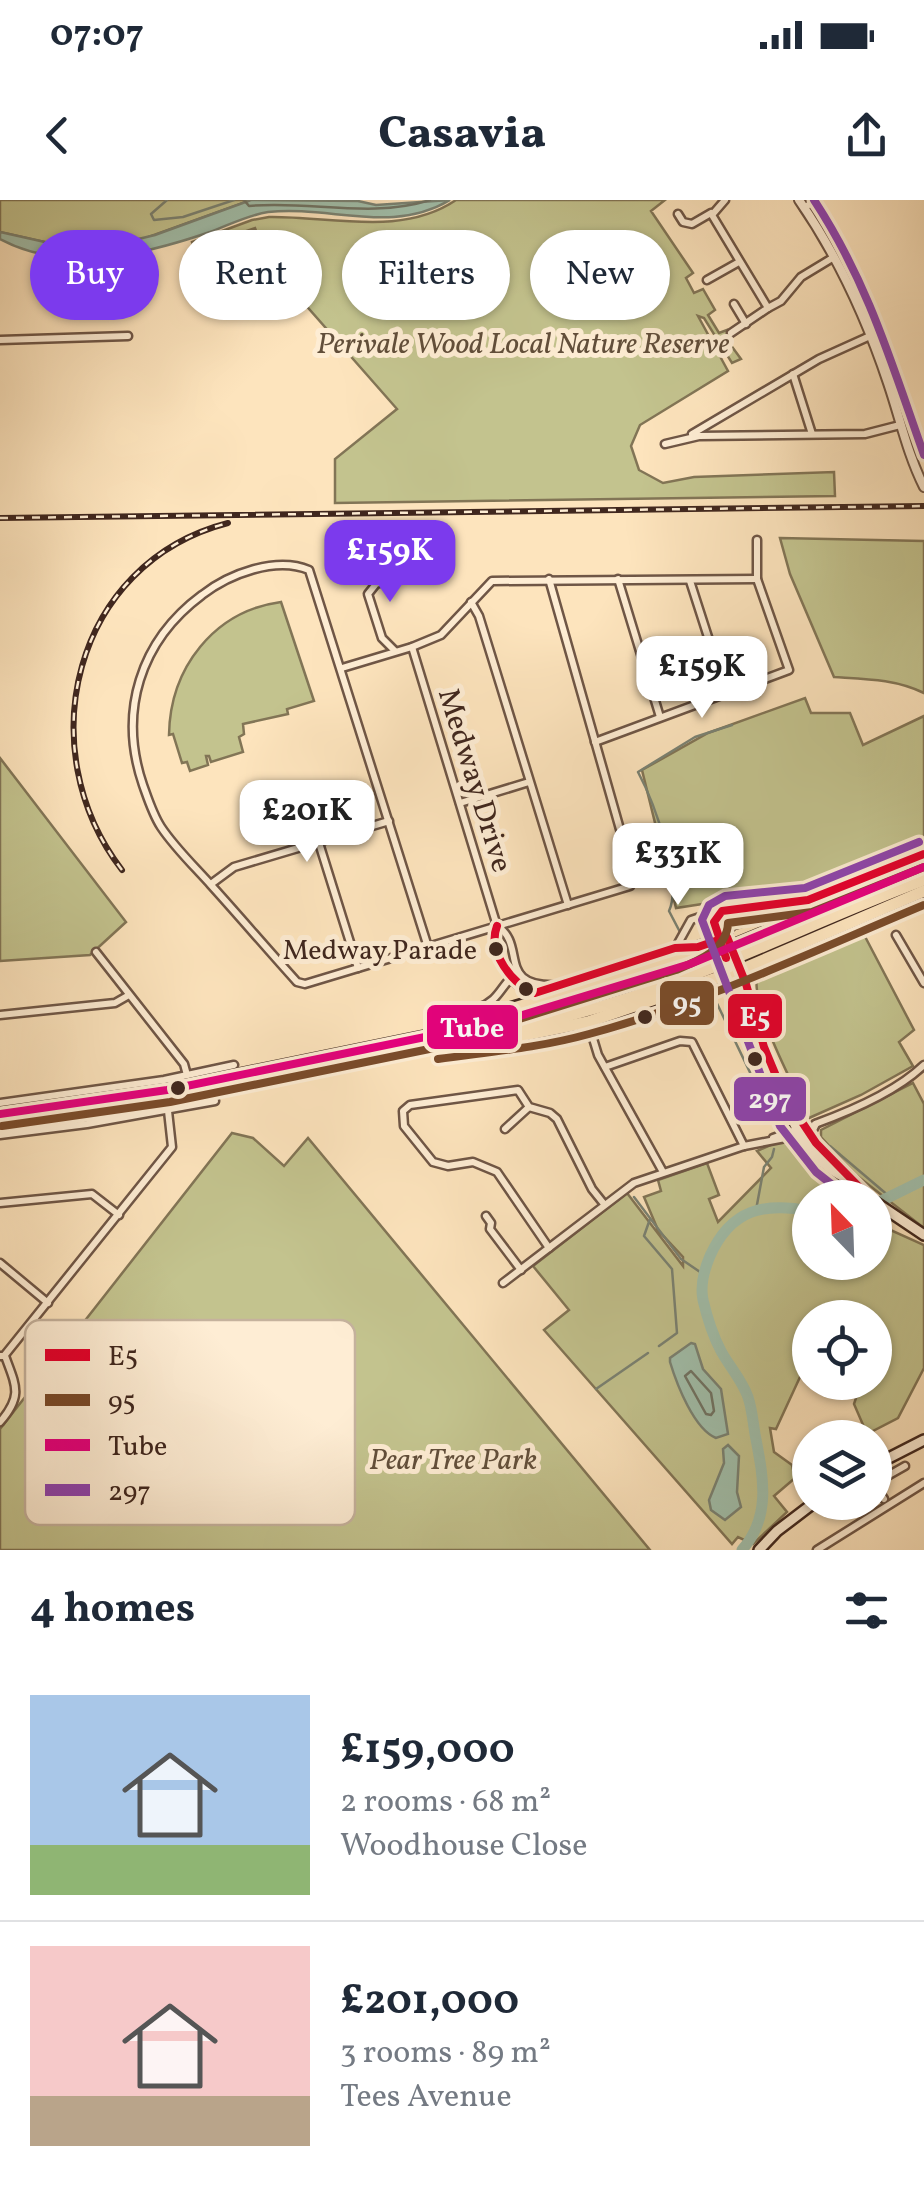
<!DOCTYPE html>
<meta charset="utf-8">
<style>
:root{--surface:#fff;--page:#f2f2f3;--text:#1f2937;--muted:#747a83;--line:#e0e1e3;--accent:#7c3aed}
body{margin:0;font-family:Vollkorn,serif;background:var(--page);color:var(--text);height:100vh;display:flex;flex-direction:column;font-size:38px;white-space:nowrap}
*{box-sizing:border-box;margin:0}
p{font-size:32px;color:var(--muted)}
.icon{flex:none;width:55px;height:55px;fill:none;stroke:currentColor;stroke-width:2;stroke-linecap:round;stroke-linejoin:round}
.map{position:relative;height:1350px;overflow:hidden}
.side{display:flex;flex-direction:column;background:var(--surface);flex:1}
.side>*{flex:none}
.hud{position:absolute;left:30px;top:30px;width:865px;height:90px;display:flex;gap:20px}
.needle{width:65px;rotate:337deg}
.tools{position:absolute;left:792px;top:980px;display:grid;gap:20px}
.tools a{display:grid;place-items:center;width:100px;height:100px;border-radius:50%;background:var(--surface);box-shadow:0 2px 8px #0004;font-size:50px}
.price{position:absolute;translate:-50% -85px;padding:0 22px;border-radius:20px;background:#fff;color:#222;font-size:32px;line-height:65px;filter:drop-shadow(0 2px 5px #0008)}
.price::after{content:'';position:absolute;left:50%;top:60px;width:30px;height:22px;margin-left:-15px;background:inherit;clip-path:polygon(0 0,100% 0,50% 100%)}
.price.current{background:var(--accent);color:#fff}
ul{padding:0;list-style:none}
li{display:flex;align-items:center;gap:30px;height:250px;padding:0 30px}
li+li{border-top:2px solid var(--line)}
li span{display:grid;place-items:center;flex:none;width:280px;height:200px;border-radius:0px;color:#555}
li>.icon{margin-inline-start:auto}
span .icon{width:120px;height:120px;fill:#fffc;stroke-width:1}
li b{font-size:42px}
h2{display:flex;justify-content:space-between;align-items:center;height:120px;padding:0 30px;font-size:42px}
.pill{padding:0 35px;border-radius:45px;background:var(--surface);box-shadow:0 2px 8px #0004;font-size:35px;line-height:90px}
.pill.current{background:var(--accent);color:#fff}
.status{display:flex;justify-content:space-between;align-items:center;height:70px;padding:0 50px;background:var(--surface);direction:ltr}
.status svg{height:28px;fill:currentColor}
header{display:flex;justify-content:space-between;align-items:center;height:130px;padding:0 30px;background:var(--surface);font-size:45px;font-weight:800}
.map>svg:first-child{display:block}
.green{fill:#c3c38e;stroke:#827556;stroke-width:2.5}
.water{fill:#a1bfab;stroke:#7a8273;stroke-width:2.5}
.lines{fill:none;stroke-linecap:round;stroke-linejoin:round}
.shore{stroke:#707364;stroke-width:2.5}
.stream{stroke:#7a8273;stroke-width:2.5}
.river{stroke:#a1bfab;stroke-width:11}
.minor-casing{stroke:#6f5646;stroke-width:11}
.tertiary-casing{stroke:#6f5646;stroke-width:12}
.secondary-casing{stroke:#40271e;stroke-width:14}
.trunk-casing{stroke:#40271e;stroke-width:16}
.minor{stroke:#feedd4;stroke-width:6}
.tertiary{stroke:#feedd4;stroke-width:8}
.secondary{stroke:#feedd4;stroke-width:9}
.trunk{stroke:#fde4bd;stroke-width:11}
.rail-casing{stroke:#40271e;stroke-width:6}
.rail{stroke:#feedd4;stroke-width:2.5;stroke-dasharray:8;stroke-linecap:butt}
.secondary-bridge-casing{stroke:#40271e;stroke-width:14;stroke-linecap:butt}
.secondary-bridge{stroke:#feedd4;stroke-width:9}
.bus-1-casing{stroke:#feedd4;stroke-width:15}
.bus-2-casing{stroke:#feedd4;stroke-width:15}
.bus-3-casing{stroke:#feedd4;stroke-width:15}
.bus-4-casing{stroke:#feedd4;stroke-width:15}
.bus-1{stroke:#e4002b;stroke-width:8}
.bus-2{stroke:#7a4b2a;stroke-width:8}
.bus-3{stroke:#e5007d;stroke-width:8}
.bus-4{stroke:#8e44ad;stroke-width:8}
.bus-dot{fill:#40271e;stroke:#feedd4;stroke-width:4}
.labels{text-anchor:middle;stroke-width:10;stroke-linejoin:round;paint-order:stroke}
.bus-label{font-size:28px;fill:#40271e;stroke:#feedd4;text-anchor:end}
.park-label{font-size:30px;font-style:italic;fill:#614e3a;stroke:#feedd4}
.street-label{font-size:30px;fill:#40271e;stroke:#feedd4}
.key{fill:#feedd4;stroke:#c5b29d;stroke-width:2.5}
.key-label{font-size:28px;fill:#40271e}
.line-badge{stroke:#feedd4;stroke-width:4}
.badge-label{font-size:28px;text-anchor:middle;font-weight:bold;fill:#fff}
</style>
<div class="status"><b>07:07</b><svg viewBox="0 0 49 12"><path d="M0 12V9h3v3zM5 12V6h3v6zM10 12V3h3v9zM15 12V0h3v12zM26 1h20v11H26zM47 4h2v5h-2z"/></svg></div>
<header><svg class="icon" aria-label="back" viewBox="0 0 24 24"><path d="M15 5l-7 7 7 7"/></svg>Casavia<svg class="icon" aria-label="share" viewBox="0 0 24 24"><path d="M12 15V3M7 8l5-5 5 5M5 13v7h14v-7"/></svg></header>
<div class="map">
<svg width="924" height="1350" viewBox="0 0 924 1350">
<rect width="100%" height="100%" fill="#fde4bd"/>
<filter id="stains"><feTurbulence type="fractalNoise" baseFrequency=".002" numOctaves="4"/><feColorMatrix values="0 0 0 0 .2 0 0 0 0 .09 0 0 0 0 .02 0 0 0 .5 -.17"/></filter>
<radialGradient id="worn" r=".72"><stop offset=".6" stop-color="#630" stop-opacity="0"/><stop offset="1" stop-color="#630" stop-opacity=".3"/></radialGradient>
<g class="green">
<polygon points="0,0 251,0 143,39 58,45 0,32"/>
<path d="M456 0H665L651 11 693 73 686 78 694 93 703 89 715 110 708 115 719 133 727 130 730 144 741 159 732 163 704 118 698 116 728 171 640 225 631 246 639 270 663 283 694 277 834 272 835 296 335 303V259L397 209 296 94 273 42 261 44 255 28 194 49 192 42 252 20 269 17C331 16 402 37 456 0Z"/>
<path d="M780 338 924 341V493C895 479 866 479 834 477L790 374Z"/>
<path d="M281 402 314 501 287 509 288 514 243 524 244 534 239 537 243 552 211 562 209 556H206L208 565 190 571 187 562 182 563 173 534 169 535C170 468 214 411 281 402Z"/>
<polygon points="805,498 811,513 850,513 863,545 924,516 924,645 819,686 676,708 642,570 708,533"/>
<polygon points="0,558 126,722 90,755 0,761"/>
<path d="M860 727 914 830 899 842 913 866 861 895 809 918C795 888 751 807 757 777Z"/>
<polygon points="913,883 924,904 924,1028 856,975 821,937 821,930"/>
<polygon points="232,933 253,938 284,966 308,938 650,1350 0,1350 0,1229"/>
<polygon points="796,942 850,997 810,998 810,1062 875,1062 875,1023 924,1045 924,1168 898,1218 867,1234 854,1204 860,1186 853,1183 875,1182 875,1118 810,1118 810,1165 806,1164 776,1229 770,1228 774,1252 792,1265 795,1278 774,1296 787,1312 753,1344 738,1337 732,1344 544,1130 569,1110 533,1066 627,993 683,1066 683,1057 658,1030 644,997 661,991 658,980 707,963 719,995 709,999 718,1022 771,968 757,951 775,943"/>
</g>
<g class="water">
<path d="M251 0 358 1 376 5 450 0C392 35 330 5 268 12 248 15 229 25 210 32 143 55 66 74 0 39V32L58 45 130 41 155 35Z"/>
<path d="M691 1143 695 1144 703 1169 721 1189 728 1234 716 1238C694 1229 677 1185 670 1162V1158Z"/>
<polygon points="728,1245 739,1256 737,1292 741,1307 725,1320 711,1310 709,1300 724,1263 723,1249"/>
</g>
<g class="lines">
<g class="shore">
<path d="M244 0 249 6C309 0 370 19 430 0"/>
<polygon points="691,1171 711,1193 714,1211 711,1215 706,1214 685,1176"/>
</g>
<g class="stream">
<polyline points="167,0 151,14 154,20 183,17 234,0"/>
<path d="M681 734 669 711C683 681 654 602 638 572L695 537 732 525"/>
<polyline points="711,791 757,887 765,893 780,925"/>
<polyline points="830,946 890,997"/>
<polyline points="634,997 681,1059 703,1074"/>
<polyline points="756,1010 764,967 772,957 774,949"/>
<polyline points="650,1019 644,1036 672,1069 677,1133 659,1146"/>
<polyline points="596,1189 648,1153"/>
</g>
<g class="river">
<polyline points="875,1004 924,980"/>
<path d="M742 1350C772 1316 763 1276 755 1234 753 1222 752 1209 748 1197 742 1180 729 1166 721 1151 713 1136 707 1117 703 1100 700 1085 704 1070 710 1056 731 1009 764 1002 810 1011"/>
</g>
<defs>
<g id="minor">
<polyline points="725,0 712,15 768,108 781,101 801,77 834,57"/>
<polyline points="804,8 816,0"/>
<polyline points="678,14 683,22 692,24 711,13"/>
<polyline points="707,80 739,62"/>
<polyline points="734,104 746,124"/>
<polyline points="731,133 768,108"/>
<polyline points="0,140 128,136"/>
<polyline points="793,174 812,234"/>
<polyline points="692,234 819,159 870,136"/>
<polyline points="665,244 699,236 865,234 900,225"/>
<polyline points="618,379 660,517"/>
<polyline points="690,381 726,493"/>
<polyline points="471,402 479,416 568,705"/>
<path d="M412 447 497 726C528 745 494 789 560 785"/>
<polyline points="395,451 382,438 368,394 376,384 416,372"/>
<polyline points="342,468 412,447 441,435 492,381 757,379"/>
<polyline points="595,542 789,470 757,379 757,340"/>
<polyline points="460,603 529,582"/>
<polyline points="319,643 358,768"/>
<polyline points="211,684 234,667 389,621"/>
<path d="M497 727 494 734C502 760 504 785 535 793L675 748 690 749"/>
<polyline points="896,735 924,783"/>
<path d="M428 747 309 370C276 356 229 374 202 395 140 441 118 512 143 585 148 599 153 615 161 627 175 648 194 666 211 685 240 717 268 750 297 782L305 784 630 686 631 668 549 379"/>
<polyline points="676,747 691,720 700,717 714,722"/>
<polyline points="96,752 184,864 187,875"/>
<path d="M478 808C502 800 501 781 519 773"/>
<polyline points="0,815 115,803 129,795"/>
<polyline points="591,832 598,855 663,972"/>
<polyline points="605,867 680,841 692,842 744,946"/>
<polyline points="0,903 164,880 234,865"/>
<path d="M815 924C851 911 896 892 924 865"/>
<polyline points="505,929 529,907"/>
<polyline points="0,935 87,924 215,901"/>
<polyline points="773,938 798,929"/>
<polyline points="0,1003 92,994 119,1015"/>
<polyline points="486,1016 491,1023 490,1029 521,1070"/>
<polyline points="549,1048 497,972 473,962 448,966 433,962 404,926 403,911 410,905 518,890 529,907 550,913 557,919 592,989 604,1004"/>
<polyline points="0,1063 48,1103"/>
<polyline points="503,1083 634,983 744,946 801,935 813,930 816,924"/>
<polyline points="0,1156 4,1156 172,947 168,911"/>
<path d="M0 1222C23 1196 16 1186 5 1156"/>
<polyline points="875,1283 905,1266"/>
<polyline points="875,1286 884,1299"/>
<polyline points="817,1350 924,1283"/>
</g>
<path id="tertiary" d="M799 0C837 55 867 120 888 183 900 218 907 253 924 287"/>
<g id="secondary">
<polyline points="714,722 756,711"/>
<polyline points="719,740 727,737 727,729 732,724 824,696 924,654"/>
<polyline points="720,742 714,722 722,711 786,703"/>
<polyline points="739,768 755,815"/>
<path d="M730 769C741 796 754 823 765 850 784 897 797 957 848 979"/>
<polyline points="786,897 816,943 870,998"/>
<polyline points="875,1002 924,1035"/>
<polyline points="875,1265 924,1240"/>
<polyline points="759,1350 777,1331 815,1302"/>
</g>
<g id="trunk">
<polyline points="740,770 924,691"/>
<polyline points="477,819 637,771 719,740"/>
<polyline points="505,839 588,822 731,773"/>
<polyline points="0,914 167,890 503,821 579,800 690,764 924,667"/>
<path d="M0 924C113 911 223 888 335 865 434 844 533 829 629 798 730 765 825 717 924 680"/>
</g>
</defs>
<use href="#minor" class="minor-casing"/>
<use href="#tertiary" class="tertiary-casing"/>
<use href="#secondary" class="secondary-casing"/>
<use href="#trunk" class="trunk-casing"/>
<use href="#minor" class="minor"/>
<use href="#tertiary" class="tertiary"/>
<use href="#secondary" class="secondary"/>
<use href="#trunk" class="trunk"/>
<defs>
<g id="rail">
<polyline points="0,318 924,306"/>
<path d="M122 670C29 549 73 363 228 323"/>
</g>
</defs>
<use href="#rail" class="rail-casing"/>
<use href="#rail" class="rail"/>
<defs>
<g id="secondary-bridge">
<polyline points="728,740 736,760"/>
<polyline points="722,748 729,768"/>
</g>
</defs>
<use href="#secondary-bridge" class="secondary-bridge-casing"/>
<use href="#secondary-bridge" class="secondary-bridge"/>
<defs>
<g id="bus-1">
<path d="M497 726C487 752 512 784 535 793L675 748 698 747 727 737 746 784 764 847 784 895 816 943 870 998"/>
<polyline points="726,758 714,722 722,711 808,700 924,654"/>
</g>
<g id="bus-2">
<path d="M438 859C488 852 539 848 589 834 704 803 814 751 924 705"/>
<path d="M2 926 170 902 444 846 471 834 676 770C698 761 727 750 728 723L812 712 924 667"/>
</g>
<polyline id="bus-3" points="0,914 167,890 503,821 690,764 924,667"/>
<g id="bus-4">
<path d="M814 0C868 82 892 165 924 255"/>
<polyline points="849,998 816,972 780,926 702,720 709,705 725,696 805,688 919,642"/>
</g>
</defs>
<use href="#bus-1" class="bus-1-casing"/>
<use href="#bus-2" class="bus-2-casing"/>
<use href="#bus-3" class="bus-3-casing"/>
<use href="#bus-4" class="bus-4-casing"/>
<use href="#bus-1" class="bus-1"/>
<use href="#bus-2" class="bus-2"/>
<use href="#bus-3" class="bus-3"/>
<use href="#bus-4" class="bus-4"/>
</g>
<g class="bus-dot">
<circle cx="496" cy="749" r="9"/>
<circle cx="526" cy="789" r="9"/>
<circle cx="645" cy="817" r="9"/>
<circle cx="755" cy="859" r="9"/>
<circle cx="178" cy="888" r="9"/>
</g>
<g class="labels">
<g class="bus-label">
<text x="477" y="759">Medway Parade</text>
</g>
<g class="park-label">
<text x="523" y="153">Perivale Wood Local Nature Reserve</text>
<text x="453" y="1269">Pear Tree Park</text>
</g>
<g class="street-label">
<text transform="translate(476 580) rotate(73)" y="10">Medway Drive</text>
</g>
</g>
<rect x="25" y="1120" width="330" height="205" rx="15" class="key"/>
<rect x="45" y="1149" width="45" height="12" fill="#e4002b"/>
<rect x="45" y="1194" width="45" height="12" fill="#7a4b2a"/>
<rect x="45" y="1239" width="45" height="12" fill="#e5007d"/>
<rect x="45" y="1284" width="45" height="12" fill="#8e44ad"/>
<g class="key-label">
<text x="108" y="1165">E5</text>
<text x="108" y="1210">95</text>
<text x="108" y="1255">Tube</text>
<text x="108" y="1300">297</text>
</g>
<g class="line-badge">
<rect x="658" y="779" width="58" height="48" rx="10" fill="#7a4b2a"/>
<rect x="726" y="792" width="58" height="48" rx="10" fill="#e4002b"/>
<rect x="425" y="803" width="95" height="48" rx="10" fill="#e5007d"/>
<rect x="732" y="875" width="76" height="48" rx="10" fill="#8e44ad"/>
</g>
<g class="badge-label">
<text x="687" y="812">95</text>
<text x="755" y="826">E5</text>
<text x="472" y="837">Tube</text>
<text x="770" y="908">297</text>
</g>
<rect width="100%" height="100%" filter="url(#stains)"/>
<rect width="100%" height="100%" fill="url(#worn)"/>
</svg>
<div class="tools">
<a><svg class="needle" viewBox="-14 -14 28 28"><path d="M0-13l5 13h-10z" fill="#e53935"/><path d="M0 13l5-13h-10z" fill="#747a83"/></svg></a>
<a><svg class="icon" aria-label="locate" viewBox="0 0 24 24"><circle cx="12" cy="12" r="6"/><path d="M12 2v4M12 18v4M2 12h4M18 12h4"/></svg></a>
<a><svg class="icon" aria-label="layers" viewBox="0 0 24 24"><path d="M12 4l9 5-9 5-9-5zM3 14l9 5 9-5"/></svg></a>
</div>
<b class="price current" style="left:390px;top:405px">£159K</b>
<b class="price" style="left:702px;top:521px">£159K</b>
<b class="price" style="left:307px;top:665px">£201K</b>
<b class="price" style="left:678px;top:708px">£331K</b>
<div class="hud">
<a class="pill current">Buy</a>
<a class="pill">Rent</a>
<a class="pill">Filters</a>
<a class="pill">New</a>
</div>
</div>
<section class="side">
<h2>4 homes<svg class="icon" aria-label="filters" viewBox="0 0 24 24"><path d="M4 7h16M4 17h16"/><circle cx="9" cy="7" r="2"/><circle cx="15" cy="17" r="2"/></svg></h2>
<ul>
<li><span style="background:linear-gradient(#a9c7e8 75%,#8fb573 0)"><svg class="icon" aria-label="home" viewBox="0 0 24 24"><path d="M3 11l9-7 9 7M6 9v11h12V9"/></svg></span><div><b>£159,000</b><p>2 rooms · 68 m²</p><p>Woodhouse Close</p></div></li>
<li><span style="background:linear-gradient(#f6c9c9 75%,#b9a48a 0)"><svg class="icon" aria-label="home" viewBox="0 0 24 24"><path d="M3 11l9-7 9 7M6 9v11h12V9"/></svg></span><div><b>£201,000</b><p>3 rooms · 89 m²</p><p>Tees Avenue</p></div></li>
</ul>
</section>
